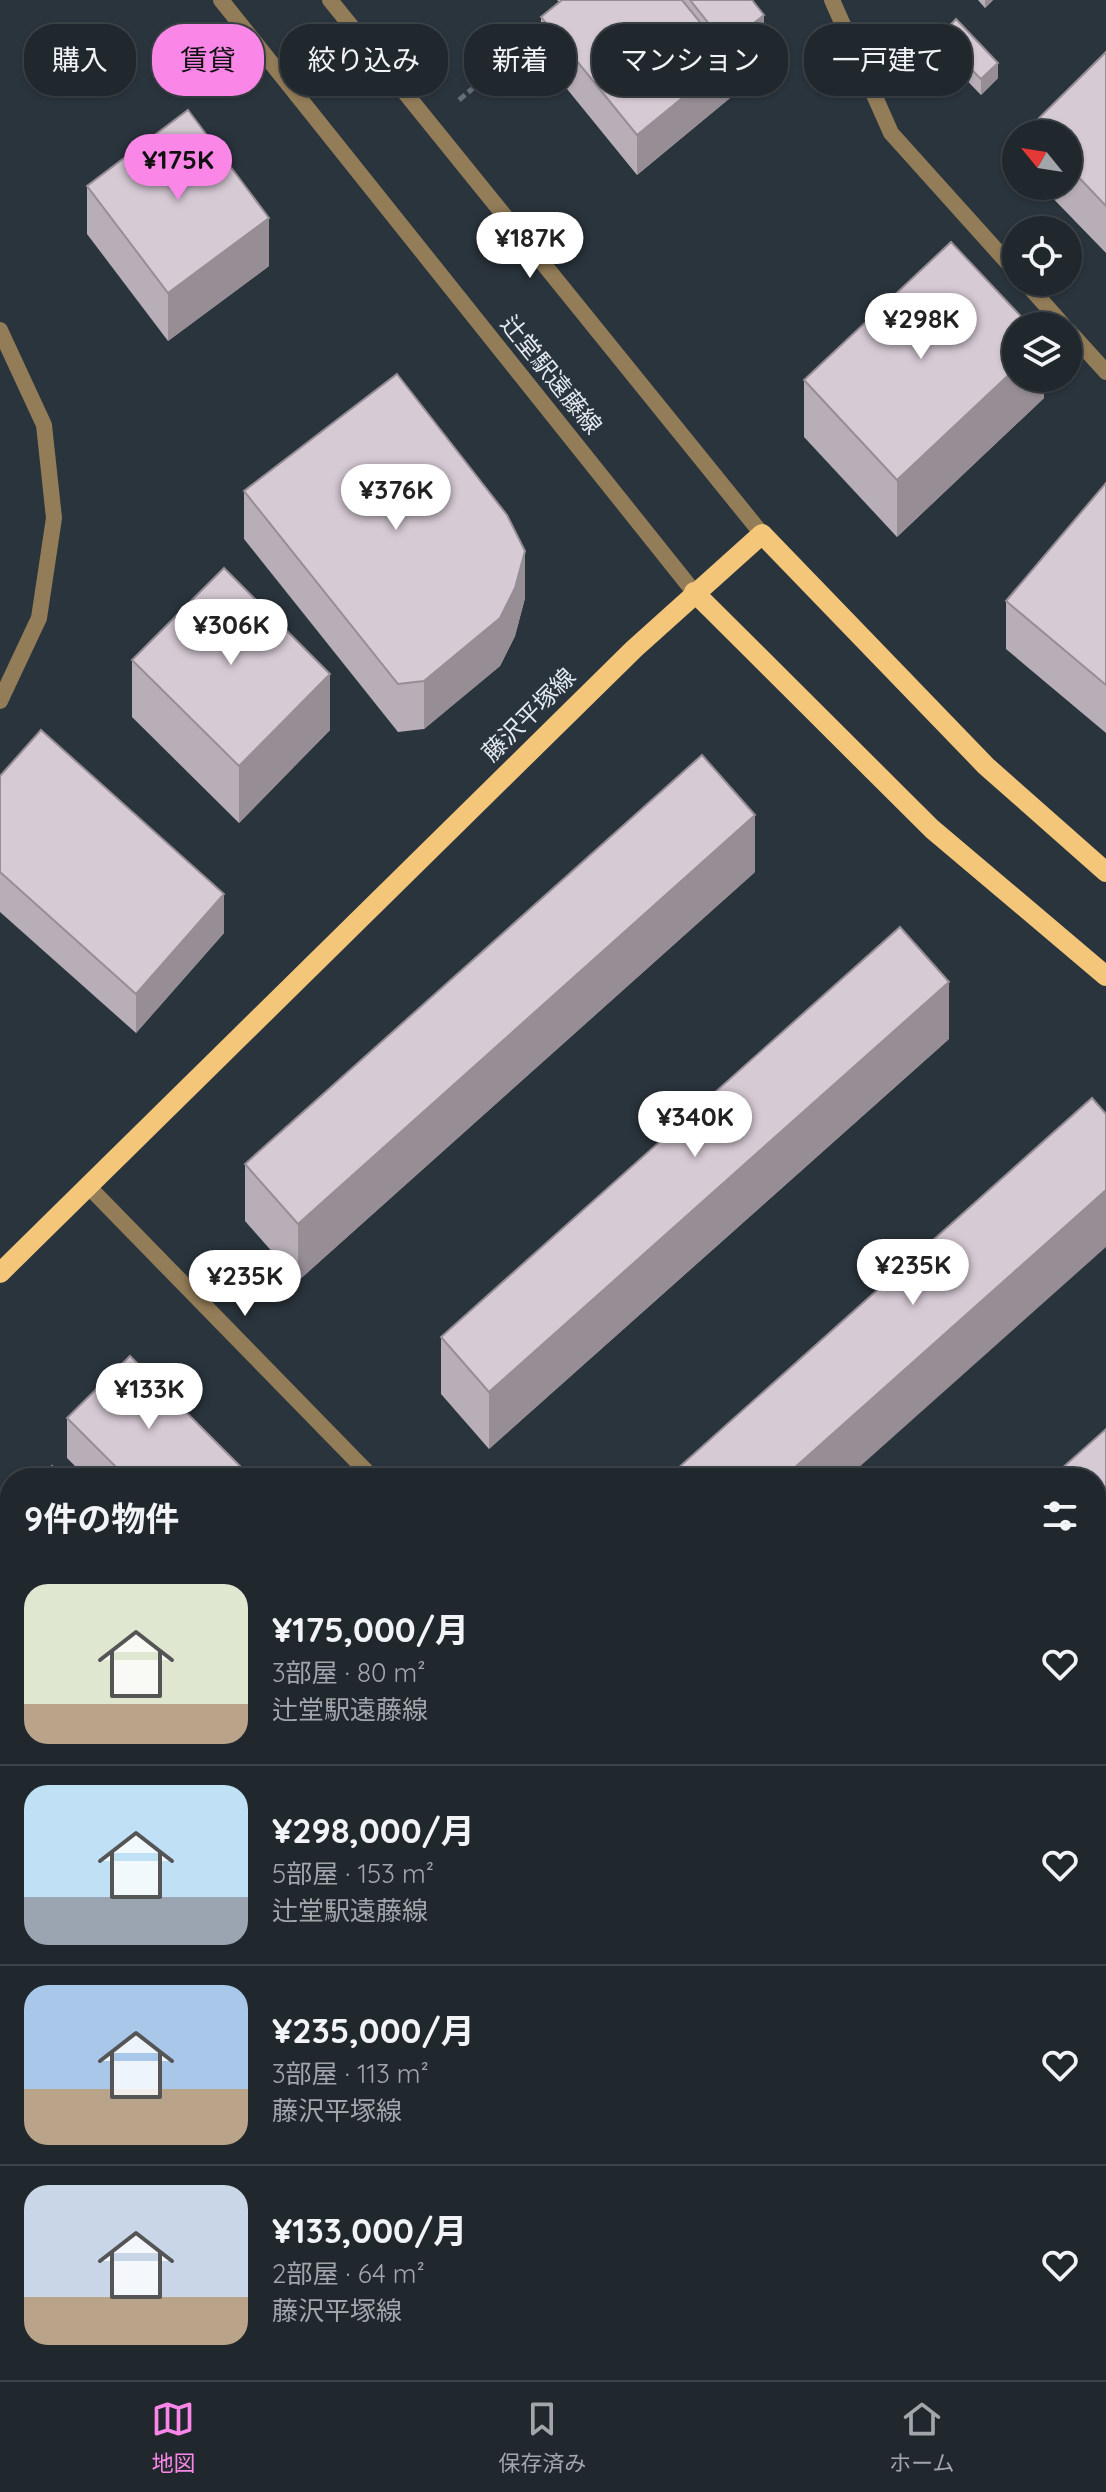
<!DOCTYPE html>
<html lang="ja">
<meta charset="utf-8">
<style>
:root{--surface:#20272d;--page:#282f35;--text:#f1f3f6;--muted:#a2a5aa;--line:#3d4449;--accent:#fa87e7}
body{margin:0;font-family:Quicksand,"Noto Sans JP",sans-serif;background:var(--page);color:var(--text);height:100vh;display:flex;flex-direction:column;font-size:30px;white-space:nowrap}
*{box-sizing:border-box;margin:0}
p{font-size:26px;color:var(--muted)}
.icon{flex:none;width:44px;height:44px;fill:none;stroke:currentColor;stroke-width:2;stroke-linecap:round;stroke-linejoin:round}
.map{position:relative;flex:1;overflow:hidden}
.side{position:absolute;left:0px;top:1468px;width:1106px;height:912px;display:flex;flex-direction:column;background:var(--surface);border-radius:32px 32px 0 0;box-shadow:0 2px 6px #0004,0 0 0 2px var(--line)}
.side>*{flex:none}
.hud{position:absolute;left:24px;top:24px;width:1058px;height:72px;display:flex;gap:16px}
.needle{width:52px;rotate:300deg}
.tools{position:absolute;left:1002px;top:120px;display:grid;gap:16px}
.tools a{display:grid;place-items:center;width:80px;height:80px;border-radius:50%;background:var(--surface);box-shadow:0 2px 6px #0004,0 0 0 2px var(--line);font-size:40px}
.price{position:absolute;translate:-50% -68px;padding:0 18px;border-radius:28px;background:#fff;color:#222;font-size:26px;line-height:52px;filter:drop-shadow(0 2px 4px #0008)}
.price::after{content:'';position:absolute;left:50%;top:48px;width:24px;height:18px;margin-left:-12px;background:inherit;clip-path:polygon(0 0,100% 0,50% 100%)}
.price.current{background:var(--accent);color:#111}
ul{padding:0;list-style:none}
li{display:flex;align-items:center;gap:24px;height:200px;padding:0 24px}
li+li{border-top:2px solid var(--line)}
li span{display:grid;place-items:center;flex:none;width:224px;height:160px;border-radius:24px;color:#555}
li>.icon{margin-inline-start:auto}
span .icon{width:96px;height:96px;fill:#fffc;stroke-width:1}
li b{font-size:34px}
h2{display:flex;justify-content:space-between;align-items:center;height:96px;padding:0 24px;font-size:34px}
.chip{padding:0 28px;border-radius:32px;background:var(--surface);box-shadow:0 2px 6px #0004,0 0 0 2px var(--line);font-size:28px;line-height:72px}
.chip.current{background:var(--accent);color:#111}
.tabs{display:flex;justify-content:space-around;align-items:center;height:112px;border-top:2px solid var(--line);background:var(--surface);font-size:22px;color:var(--muted)}
.tabs a{display:grid;justify-items:center;gap:4px}
.tabs .current{color:var(--accent)}
.map>svg:first-child{display:block}
.forest{fill:url(#forest-firs)}
.lines{fill:none;stroke-linecap:round;stroke-linejoin:round}
.path{stroke:#656e75;stroke-width:5;stroke-dasharray:8 4;stroke-linecap:butt}
.tertiary{stroke:#937c58;stroke-width:16}
.primary{stroke:#f4c679;stroke-width:20}
.wall{fill:#b8aeb7}
.shaded-wall{fill:#968d95}
.building{fill:#d6cad5;stroke:#968d95;stroke-width:2}
.labels{text-anchor:middle;stroke-width:8;stroke-linejoin:round;paint-order:stroke}
.street-label{font-size:24px;fill:#e3eaef;stroke:#2a343c}
</style>
<div class="map">
<svg width="1106" height="2380" viewBox="0 0 1106 2380">
<defs>
<pattern id="forest-firs" width="22" height="20" patternUnits="userSpaceOnUse" patternTransform="scale(2)"><rect width="22" height="20" fill="#29764b"/><path d="M5 1l3.5 6h-7zM16 11l3.5 6h-7z" fill="#52906e"/></pattern>
</defs>
<rect width="100%" height="100%" fill="#2a343c"/>
<polygon class="forest" points="1106,2294 1106,2380 817,2380 813,2370 1096,2370 1096,2298"/>
<g class="lines">
<polyline class="path" points="459,100 546,26"/>
<g class="tertiary">
<polyline points="221,0 694,592"/>
<polyline points="330,0 762,534"/>
<polyline points="832,0 891,133 1016,272"/>
<polyline points="1025,282 1064,326"/>
<polyline points="0,330 44,425 54,518 39,618 0,701"/>
<polyline points="1068,330 1106,372"/>
<polyline points="87,1185 373,1478"/>
<polyline points="1096,2035 1106,2026"/>
<polyline points="746,2370 753,2380"/>
<polyline points="678,2380 693,2370"/>
</g>
<g class="primary">
<polyline points="694,592 932,829 1106,976"/>
<polyline points="0,1273 634,649 762,534 986,766 1106,872"/>
</g>
</g>
<g class="wall">
<polygon points="557,0 752,0 764,44 730,70 730,98 637,175 541,57 541,17 559,2"/>
<polygon points="978,0 993,0 985,8"/>
<polygon points="939,37 998,78 981,95 939,52"/>
<polygon points="1106,52 1106,253 1041,186 1068,186 1068,134 1030,134 1030,127"/>
<polygon points="87,186 269,266 168,341 87,234"/>
<polygon points="1044,378 1044,398 897,537 804,437 804,380"/>
<polygon points="1106,483 1106,733 1006,649 1006,601"/>
<polygon points="244,491 525,598 515,636 500,666 424,729 398,732 244,539"/>
<polygon points="132,660 330,730 239,823 132,717"/>
<polygon points="0,776 224,933 136,1033 0,912"/>
<polygon points="755,872 298,1281 245,1221 245,1164"/>
<polygon points="949,1039 489,1449 441,1394 441,1337"/>
<polygon points="67,1418 252,1478 87,1478 67,1458"/>
<polygon points="10,1508 10,1828 0,1818 0,1518"/>
</g>
<g class="shaded-wall">
<polygon points="985,0 993,0 985,8"/>
<polygon points="764,15 764,44 730,70 730,98 637,175 637,135 726,62 726,45"/>
<polygon points="998,63 998,78 981,95 981,79"/>
<polygon points="269,218 269,266 168,341 168,293"/>
<polygon points="1016,368 1016,378 1044,378 1044,398 897,537 897,480"/>
<polygon points="525,551 525,598 515,636 500,666 424,729 424,681"/>
<polygon points="330,674 330,730 239,823 239,766"/>
<polygon points="755,815 755,872 298,1281 298,1224"/>
<polygon points="224,894 224,933 136,1033 136,994"/>
<polygon points="949,982 949,1039 489,1449 489,1392"/>
<polygon points="1106,1190 1106,1247 847,1478 783,1478"/>
<polygon points="1106,1539 1106,1596 1096,1605 1096,1548"/>
<polygon points="1106,1820 1106,1877 1096,1886 1096,1829"/>
<polygon points="10,2071 10,2111 0,2121 0,2081"/>
</g>
<g class="building">
<polygon points="562,0 682,0 730,59 637,135 541,17"/>
<polygon points="690,0 752,0 764,15 726,45"/>
<polygon points="956,19 998,63 981,79 939,37"/>
<polygon points="1106,52 1106,206 1068,166 1068,134 1036,134 1030,127"/>
<polygon points="188,110 269,218 168,293 87,186"/>
<polygon points="951,242 1030,326 1016,326 1016,368 897,480 804,380"/>
<polygon points="397,374 507,515 525,551 515,588 500,618 424,681 398,684 244,491"/>
<polygon points="1106,483 1106,685 1006,601"/>
<polygon points="224,568 330,674 239,766 132,660"/>
<polygon points="41,730 224,894 136,994 0,872 0,776"/>
<polygon points="702,755 755,815 298,1224 245,1164"/>
<polygon points="900,927 949,982 489,1392 441,1337"/>
<polygon points="1092,1098 1106,1114 1106,1190 783,1478 667,1478"/>
<polygon points="130,1356 252,1478 115,1478 121,1472 67,1418"/>
<polygon points="1106,1429 1106,1539 1096,1548 1096,1478 1051,1478"/>
<polygon points="52,1466 63,1478 40,1478"/>
<polygon points="10,1508 9,1736 10,1789 0,1779 0,1518"/>
<polygon points="1106,1718 1106,1820 1096,1829 1096,1727"/>
<polygon points="10,1923 10,2071 0,2081 0,1933"/>
</g>
<g class="labels">
<g class="street-label">
<text transform="translate(551 375) rotate(51)" y="8">辻堂駅遠藤線</text>
<text transform="translate(529 715) rotate(-45)" y="8">藤沢平塚線</text>
</g>
</g>
</svg>
<div class="tools">
<a><svg class="needle" viewBox="-14 -14 28 28"><path d="M0-13l5 13h-10z" fill="#e53935"/><path d="M0 13l5-13h-10z" fill="#a2a5aa"/></svg></a>
<a><svg class="icon" aria-label="locate" viewBox="0 0 24 24"><circle cx="12" cy="12" r="6"/><path d="M12 2v4M12 18v4M2 12h4M18 12h4"/></svg></a>
<a><svg class="icon" aria-label="layers" viewBox="0 0 24 24"><path d="M12 4l9 5-9 5-9-5zM3 14l9 5 9-5"/></svg></a>
</div>
<b class="price current" style="left:178px;top:202px">¥175K</b>
<b class="price" style="left:530px;top:280px">¥187K</b>
<b class="price" style="left:921px;top:361px">¥298K</b>
<b class="price" style="left:396px;top:532px">¥376K</b>
<b class="price" style="left:231px;top:667px">¥306K</b>
<b class="price" style="left:695px;top:1159px">¥340K</b>
<b class="price" style="left:913px;top:1307px">¥235K</b>
<b class="price" style="left:245px;top:1318px">¥235K</b>
<b class="price" style="left:149px;top:1431px">¥133K</b>
<div class="hud">
<a class="chip">購入</a>
<a class="chip current">賃貸</a>
<a class="chip">絞り込み</a>
<a class="chip">新着</a>
<a class="chip">マンション</a>
<a class="chip">一戸建て</a>
</div>
<section class="side">
<h2>9件の物件<svg class="icon" aria-label="filters" viewBox="0 0 24 24"><path d="M4 7h16M4 17h16"/><circle cx="9" cy="7" r="2"/><circle cx="15" cy="17" r="2"/></svg></h2>
<ul>
<li><span style="background:linear-gradient(#dfe7d0 75%,#b9a48a 0)"><svg class="icon" aria-label="home" viewBox="0 0 24 24"><path d="M3 11l9-7 9 7M6 9v11h12V9"/></svg></span><div><b>¥175,000/月</b><p>3部屋 · 80 m²</p><p>辻堂駅遠藤線</p></div><svg class="icon" aria-label="heart" viewBox="0 0 24 24"><path d="M12 20l-8-8c-3-5 5-10 8-4 3-6 11-1 8 4z"/></svg></li>
<li><span style="background:linear-gradient(#bfe0f5 70%,#9aa5b1 0)"><svg class="icon" aria-label="home" viewBox="0 0 24 24"><path d="M3 11l9-7 9 7M6 9v11h12V9"/></svg></span><div><b>¥298,000/月</b><p>5部屋 · 153 m²</p><p>辻堂駅遠藤線</p></div><svg class="icon" aria-label="heart" viewBox="0 0 24 24"><path d="M12 20l-8-8c-3-5 5-10 8-4 3-6 11-1 8 4z"/></svg></li>
<li><span style="background:linear-gradient(#a9c7e8 65%,#b9a48a 0)"><svg class="icon" aria-label="home" viewBox="0 0 24 24"><path d="M3 11l9-7 9 7M6 9v11h12V9"/></svg></span><div><b>¥235,000/月</b><p>3部屋 · 113 m²</p><p>藤沢平塚線</p></div><svg class="icon" aria-label="heart" viewBox="0 0 24 24"><path d="M12 20l-8-8c-3-5 5-10 8-4 3-6 11-1 8 4z"/></svg></li>
<li><span style="background:linear-gradient(#c9d6e8 70%,#b9a48a 0)"><svg class="icon" aria-label="home" viewBox="0 0 24 24"><path d="M3 11l9-7 9 7M6 9v11h12V9"/></svg></span><div><b>¥133,000/月</b><p>2部屋 · 64 m²</p><p>藤沢平塚線</p></div><svg class="icon" aria-label="heart" viewBox="0 0 24 24"><path d="M12 20l-8-8c-3-5 5-10 8-4 3-6 11-1 8 4z"/></svg></li>
</ul>
</section>
</div>
<nav class="tabs">
<a class="current"><svg class="icon" aria-label="map" viewBox="0 0 24 24"><path d="M3 6l6-2 6 2 6-2v14l-6 2-6-2-6 2zM9 4v14M15 6v14"/></svg>地図</a>
<a><svg class="icon" aria-label="saved" viewBox="0 0 24 24"><path d="M7 4h10v16l-5-4-5 4z"/></svg>保存済み</a>
<a><svg class="icon" aria-label="home" viewBox="0 0 24 24"><path d="M3 11l9-7 9 7M6 9v11h12V9"/></svg>ホーム</a>
</nav>
